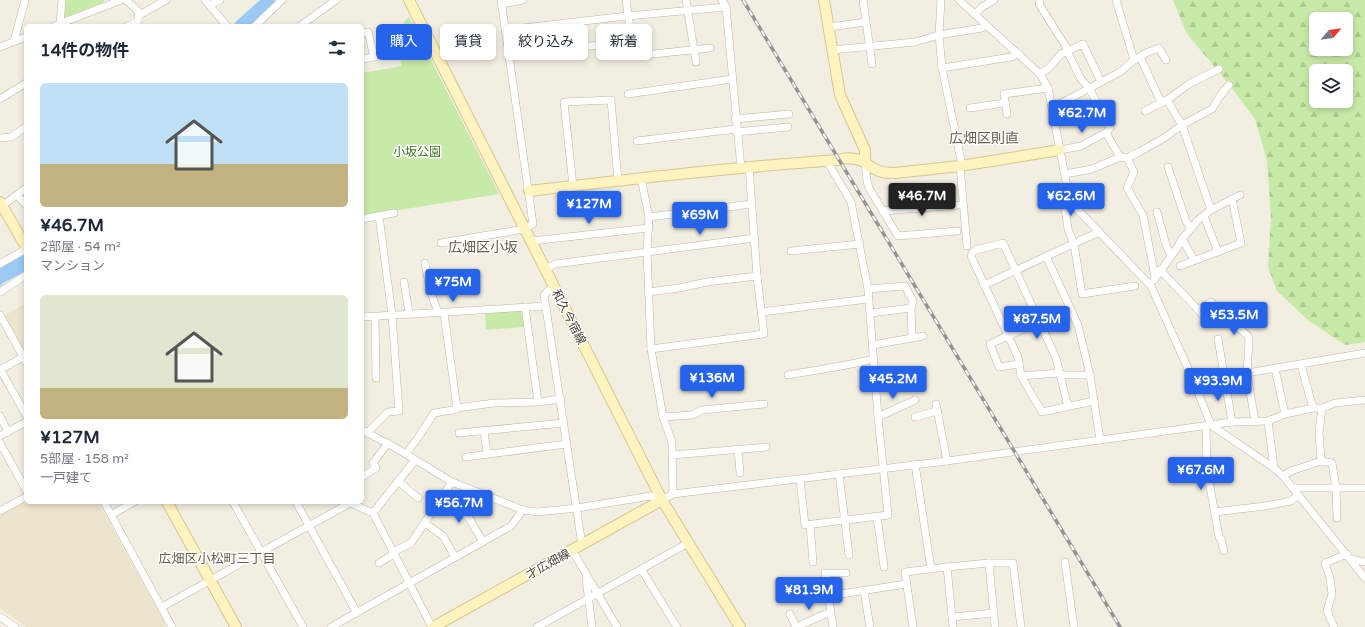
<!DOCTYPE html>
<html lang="ja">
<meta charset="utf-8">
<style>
:root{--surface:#fff;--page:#f2f2f3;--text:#1f2937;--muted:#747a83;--accent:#2563eb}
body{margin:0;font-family:"Varela Round","Noto Sans JP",sans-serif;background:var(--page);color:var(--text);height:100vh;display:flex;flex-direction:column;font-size:15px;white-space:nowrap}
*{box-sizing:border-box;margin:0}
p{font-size:13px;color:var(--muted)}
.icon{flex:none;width:22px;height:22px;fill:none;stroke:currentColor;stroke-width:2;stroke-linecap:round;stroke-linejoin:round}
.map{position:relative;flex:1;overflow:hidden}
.details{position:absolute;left:24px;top:24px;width:340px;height:480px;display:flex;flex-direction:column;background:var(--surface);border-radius:6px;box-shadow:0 2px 6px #0003}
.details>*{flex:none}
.guide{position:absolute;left:376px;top:24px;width:380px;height:36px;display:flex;gap:8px}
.needle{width:26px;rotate:61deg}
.tools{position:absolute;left:1309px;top:12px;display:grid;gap:8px}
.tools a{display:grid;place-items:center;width:44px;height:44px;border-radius:6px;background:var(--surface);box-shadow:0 2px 6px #0003;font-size:20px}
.price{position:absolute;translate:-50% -34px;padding:0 9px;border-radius:4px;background:var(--accent);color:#fff;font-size:13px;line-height:26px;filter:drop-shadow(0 1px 2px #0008)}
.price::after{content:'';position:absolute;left:50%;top:24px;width:12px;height:9px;margin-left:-6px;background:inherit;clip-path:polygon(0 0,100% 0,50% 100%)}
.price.selected{background:#222;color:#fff}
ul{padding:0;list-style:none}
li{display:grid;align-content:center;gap:8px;height:212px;padding:0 16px}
li span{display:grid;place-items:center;height:124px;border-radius:6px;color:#555}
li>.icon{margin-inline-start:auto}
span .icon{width:72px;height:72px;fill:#fffc;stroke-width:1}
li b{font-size:17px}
h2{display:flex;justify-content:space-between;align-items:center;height:48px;padding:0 16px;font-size:17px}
.tag{padding:0 14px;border-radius:6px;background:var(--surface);box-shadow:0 2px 6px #0003;font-size:14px;line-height:36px}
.tag.selected{background:var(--accent);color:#fff}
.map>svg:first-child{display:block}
.education{fill:#ede5cb}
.green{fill:#c8eaa8}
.forest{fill:url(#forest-firs);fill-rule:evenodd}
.water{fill:#9acaf4}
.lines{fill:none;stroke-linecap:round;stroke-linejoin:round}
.river{stroke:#9acaf4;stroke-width:12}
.street-casing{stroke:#beb7a5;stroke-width:8}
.secondary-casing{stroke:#d5c78f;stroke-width:12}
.street{stroke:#fff;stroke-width:7}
.secondary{stroke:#fff3c0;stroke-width:10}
.rail-casing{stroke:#939393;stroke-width:3.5}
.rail{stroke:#fff;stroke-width:2;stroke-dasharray:6;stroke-linecap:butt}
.labels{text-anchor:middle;stroke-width:3;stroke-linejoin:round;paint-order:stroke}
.park-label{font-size:12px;fill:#3e7823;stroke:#fff}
.street-label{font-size:12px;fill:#443e33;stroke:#fff}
.neighbourhood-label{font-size:13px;fill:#675d49;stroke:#fff}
.quarter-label{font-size:14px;fill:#675d49;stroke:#fff}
</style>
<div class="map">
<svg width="1365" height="627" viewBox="0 0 1365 627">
<defs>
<pattern id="forest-firs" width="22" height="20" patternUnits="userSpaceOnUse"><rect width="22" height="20" fill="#c8eaa8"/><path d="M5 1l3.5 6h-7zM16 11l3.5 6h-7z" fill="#adca91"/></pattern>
</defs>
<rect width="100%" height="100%" fill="#f2eee2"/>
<g class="education">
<polygon points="26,303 26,346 22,348 4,316"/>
<polygon points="26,501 26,502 98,502 167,627 26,627 0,608 0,515"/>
</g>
<g class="green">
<polygon points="62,0 104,0 104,2 63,18"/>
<polygon points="409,17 499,194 362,216 362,73 402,66 399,42 395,32"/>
<polygon points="522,310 524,327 486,330 485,314"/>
</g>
<path class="forest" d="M1173 0H1365V342L1345 345 1309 321 1277 291 1268 267 1271 217 1267 160 1255 119 1224 78 1187 34ZM1316 19H1346V49H1316ZM1316 71H1346V101H1316Z"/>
<polygon class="water" points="26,254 26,271 5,282 0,286 0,268"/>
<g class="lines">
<polyline class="river" points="240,26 269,0"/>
<defs>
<g id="street">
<polyline points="126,0 139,12 138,21 128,26"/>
<polyline points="205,0 227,26"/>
<polyline points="626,0 634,56 710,48"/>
<polyline points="686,0 696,62"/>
<polyline points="722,0 726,7 741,168"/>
<polyline points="863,0 872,64"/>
<polyline points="941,0 939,35 942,68 962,165"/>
<polyline points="959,0 1040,74 1048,88 1069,197 1076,208 1151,286 1194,382 1211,425 1274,468 1283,476 1365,578"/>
<polyline points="1040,0 1039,4 1068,50 1069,55 1081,79 1089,88 1110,128 1106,133 1120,157 1127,158 1134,172 1127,188 1143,215 1155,277"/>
<polyline points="502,4 523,0"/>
<polyline points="210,5 220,0"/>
<polyline points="975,14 982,7 994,0"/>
<polyline points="138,16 166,0"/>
<polyline points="60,24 62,0"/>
<polyline points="54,26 121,0"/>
<polyline points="255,26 282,0"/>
<polyline points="300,26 336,0"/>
<polyline points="829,27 866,22"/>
<polyline points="505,30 627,16 726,7"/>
<polyline points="362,33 368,32 374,57 362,59"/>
<polyline points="14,41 25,0"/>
<polyline points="0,47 26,37"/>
<polyline points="832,50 915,42 939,35 982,28 986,25"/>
<polyline points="509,54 631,42"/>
<polyline points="1140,57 1161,102"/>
<polyline points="1136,59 1146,53 1159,48 1166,60"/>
<polyline points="942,68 1011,57 1018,54"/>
<polyline points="1040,74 1049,68 1061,54 1083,44 1101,82"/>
<polyline points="628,94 732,79"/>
<polyline points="0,99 26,83"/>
<polyline points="1167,100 1182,125 1211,210"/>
<polyline points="970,108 1005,103"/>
<polyline points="1052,108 1120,72 1134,60 1116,0"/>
<polyline points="1145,111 1167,100 1189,84 1219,69"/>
<polyline points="1007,114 1004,94 1048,88"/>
<polyline points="735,119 789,114"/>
<polyline points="736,132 788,127"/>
<polyline points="0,138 11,137 26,127"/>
<polyline points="637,141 736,129"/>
<polyline points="1060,150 1081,146 1103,134 1106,133"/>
<polyline points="1127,158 1139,152 1164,138 1182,125 1212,109 1220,96 1229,85"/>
<polyline points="865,162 867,181 869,188 898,236 957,231"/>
<polyline points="960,166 967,246"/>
<polyline points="1168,167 1186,221 1190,228"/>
<polyline points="1065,174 1092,169 1120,157"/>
<polyline points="641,178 649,217 647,252 651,349 663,417 672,442 673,494"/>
<polyline points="573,186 564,102 611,100 618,181"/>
<polyline points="17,195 26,205"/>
<polyline points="1069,197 1064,200 1068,229 1074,244 1082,294 1135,286"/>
<polyline points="2,206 26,188"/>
<polyline points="883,211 959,205"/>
<polyline points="1157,212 1166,245 1171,255"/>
<polyline points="1204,216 1218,252"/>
<polyline points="649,217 752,204"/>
<polyline points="362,219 394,213"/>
<polyline points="1182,239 1194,260"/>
<polyline points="531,241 649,228"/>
<polyline points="441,243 524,229 533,224 501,0"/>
<polyline points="791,251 860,244"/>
<polyline points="1046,256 1078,325 1090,375 1100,440"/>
<polyline points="425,263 431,293 438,312"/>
<polyline points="0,264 26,249"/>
<polyline points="1180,266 1241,243 1232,199"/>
<polyline points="545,269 555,264 755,238"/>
<polyline points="1160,270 1209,321"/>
<polyline points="1154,280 1177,248 1182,239 1198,220 1211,210 1240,195"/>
<polyline points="404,282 409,313"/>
<polyline points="984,285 1099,232"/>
<polyline points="554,288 548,291 544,295 582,545"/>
<polyline points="868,289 905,286 913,301 911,308 912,337"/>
<polyline points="0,292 26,275"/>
<polyline points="648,292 679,288 707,282 757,276"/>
<polyline points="525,307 538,402"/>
<polyline points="1199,310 1211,302 1248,336 1249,340 1247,374 1255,421"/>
<polyline points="761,312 868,299"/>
<polyline points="444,313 457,408 494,403 538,402 561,399"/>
<polyline points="871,313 911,308"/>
<polyline points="0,315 26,362"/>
<polyline points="362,317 546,306"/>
<polyline points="375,317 376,378"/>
<polyline points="1218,339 1232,422"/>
<polyline points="873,345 923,336"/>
<polyline points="651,349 764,334 757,276 749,167"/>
<polyline points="1019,364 999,367 990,344 1070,308"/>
<polyline points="1301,365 1313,408"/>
<polyline points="0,369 26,415"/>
<polyline points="1275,369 1285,414"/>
<polyline points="0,370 23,357"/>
<path d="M788 375C817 370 846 366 874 359"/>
<polyline points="1021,376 1059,373 1064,375 1090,375"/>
<polyline points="1194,382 1365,353"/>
<polyline points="936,404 947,461"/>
<polyline points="1068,407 1056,358 1003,243 976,250 973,252 971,256 1018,357 1021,376 1042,412 1094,401"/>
<polyline points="0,416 8,432"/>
<polyline points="663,417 692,415 702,410 764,404"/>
<polyline points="878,417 915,400"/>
<polyline points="915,417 937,411"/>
<polyline points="1268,421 1274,468"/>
<polyline points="1206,426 1207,470 1219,537 1221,539 1224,551"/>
<polyline points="362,430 396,448 452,482 523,510 538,512 577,508 651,496 662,500 673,494 947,461 1232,422 1268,421 1285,414 1313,408 1322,408 1335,403 1365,400"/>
<polyline points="484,430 487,454"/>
<polyline points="367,433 388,412 399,411 392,315 379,216"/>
<polyline points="459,433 564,423"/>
<polyline points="0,436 26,422"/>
<polyline points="0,443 26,490"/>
<polyline points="738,449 740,473"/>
<polyline points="406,454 420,435 434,413 453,410 457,408"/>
<polyline points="672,455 766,447"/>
<polyline points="466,457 567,444"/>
<polyline points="1321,461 1319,432 1322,408"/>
<polyline points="915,464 931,569"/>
<polyline points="839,474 849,555"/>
<polyline points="1283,476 1291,471 1321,461 1332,463 1336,488 1337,518"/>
<polyline points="362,477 376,468 373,463 388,443"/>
<polyline points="800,479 805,525 888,515 878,417 868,289 851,202 827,161"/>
<polyline points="398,481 418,498"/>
<polyline points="1293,488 1365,488"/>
<polyline points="441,500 469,518 483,542"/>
<polyline points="104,502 172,627"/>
<polyline points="233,502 303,627"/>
<polyline points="296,502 357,613"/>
<polyline points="348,502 373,513 432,627"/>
<polyline points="0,511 26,497"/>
<polyline points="1215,512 1265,506 1291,501 1298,495"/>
<polyline points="373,513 415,460"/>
<polyline points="111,515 134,502"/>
<polyline points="877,517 884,567"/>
<polyline points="425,523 443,536 455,557"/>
<polyline points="810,525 813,562"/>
<polyline points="572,550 617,627"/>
<polyline points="393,552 411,543 452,482"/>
<polyline points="1350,559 1365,562"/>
<polyline points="1065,562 1074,627"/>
<polyline points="379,563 394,554"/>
<polyline points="947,567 989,563"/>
<polyline points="641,569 677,627"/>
<polyline points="586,578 592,627"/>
<polyline points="864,591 870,627"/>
<polyline points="828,596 906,584"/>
<polyline points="162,607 350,503"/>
<polyline points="790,614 796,627"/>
<polyline points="0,617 15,627"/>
<polyline points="952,617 994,613"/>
<polyline points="331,627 511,526 523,510"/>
<polyline points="537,627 688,543"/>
<polyline points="796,627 830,612"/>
<polyline points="833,627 825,573 846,573"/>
<polyline points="913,627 905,572 947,567 953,627"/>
<polyline points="995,627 989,563 1013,563 1021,627"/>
<polyline points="1334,627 1327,611 1332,594 1330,578 1325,563 1347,554"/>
</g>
<g id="secondary">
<polyline points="409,0 662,500 740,627"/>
<polyline points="824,0 840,95 865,150 865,162"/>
<path d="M529 191C632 179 735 167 839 160 847 157 857 159 864 162 868 164 871 168 875 169 881 173 888 173 895 173L960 166 1060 150"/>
<polyline points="0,202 26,247"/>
<polyline points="167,502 236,627"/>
<polyline points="433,627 662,500"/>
</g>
</defs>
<use href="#street" class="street-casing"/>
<use href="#secondary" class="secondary-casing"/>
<use href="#street" class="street"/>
<use href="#secondary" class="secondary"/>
<defs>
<polyline id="rail" points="743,0 1120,627"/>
</defs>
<use href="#rail" class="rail-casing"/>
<use href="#rail" class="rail"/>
</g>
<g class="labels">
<g class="park-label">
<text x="417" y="156">小坂公園</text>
</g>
<g class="street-label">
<text transform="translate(569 317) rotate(63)" y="4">和久今宿線</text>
<text transform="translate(548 564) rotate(-29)" y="4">才広畑線</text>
</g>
<g class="neighbourhood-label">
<text x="217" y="563">広畑区小松町三丁目</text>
</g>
<g class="quarter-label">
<text x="984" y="143">広畑区則直</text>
<text x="483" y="252">広畑区小坂</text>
</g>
</g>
</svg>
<div class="tools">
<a><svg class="needle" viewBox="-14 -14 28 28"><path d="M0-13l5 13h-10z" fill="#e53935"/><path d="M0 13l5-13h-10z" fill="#747a83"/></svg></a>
<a><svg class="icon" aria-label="layers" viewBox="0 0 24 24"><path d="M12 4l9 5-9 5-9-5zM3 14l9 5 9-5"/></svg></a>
</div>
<b class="price" style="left:1082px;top:134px">¥62.7M</b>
<b class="price selected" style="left:922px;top:217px">¥46.7M</b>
<b class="price" style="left:1071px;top:217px">¥62.6M</b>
<b class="price" style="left:589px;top:225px">¥127M</b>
<b class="price" style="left:700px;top:236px">¥69M</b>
<b class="price" style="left:453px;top:303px">¥75M</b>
<b class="price" style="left:1234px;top:336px">¥53.5M</b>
<b class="price" style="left:1037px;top:340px">¥87.5M</b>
<b class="price" style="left:712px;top:399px">¥136M</b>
<b class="price" style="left:893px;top:400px">¥45.2M</b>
<b class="price" style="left:1218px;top:402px">¥93.9M</b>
<b class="price" style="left:1201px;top:491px">¥67.6M</b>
<b class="price" style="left:459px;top:524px">¥56.7M</b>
<b class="price" style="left:809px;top:611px">¥81.9M</b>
<div class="guide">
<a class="tag selected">購入</a>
<a class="tag">賃貸</a>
<a class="tag">絞り込み</a>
<a class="tag">新着</a>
</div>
<section class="details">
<h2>14件の物件<svg class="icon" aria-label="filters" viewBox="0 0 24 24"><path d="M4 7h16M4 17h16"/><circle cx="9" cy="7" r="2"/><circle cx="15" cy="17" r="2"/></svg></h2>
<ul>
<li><span style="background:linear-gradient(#bfe0f5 65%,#c2b280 0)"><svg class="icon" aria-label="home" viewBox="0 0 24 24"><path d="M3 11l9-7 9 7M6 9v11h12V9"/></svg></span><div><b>¥46.7M</b><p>2部屋 · 54 m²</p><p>マンション</p></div></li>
<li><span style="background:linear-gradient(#dfe7d0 75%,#c2b280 0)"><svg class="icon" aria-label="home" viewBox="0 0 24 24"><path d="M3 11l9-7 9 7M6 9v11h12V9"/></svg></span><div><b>¥127M</b><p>5部屋 · 158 m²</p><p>一戸建て</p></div></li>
</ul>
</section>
</div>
